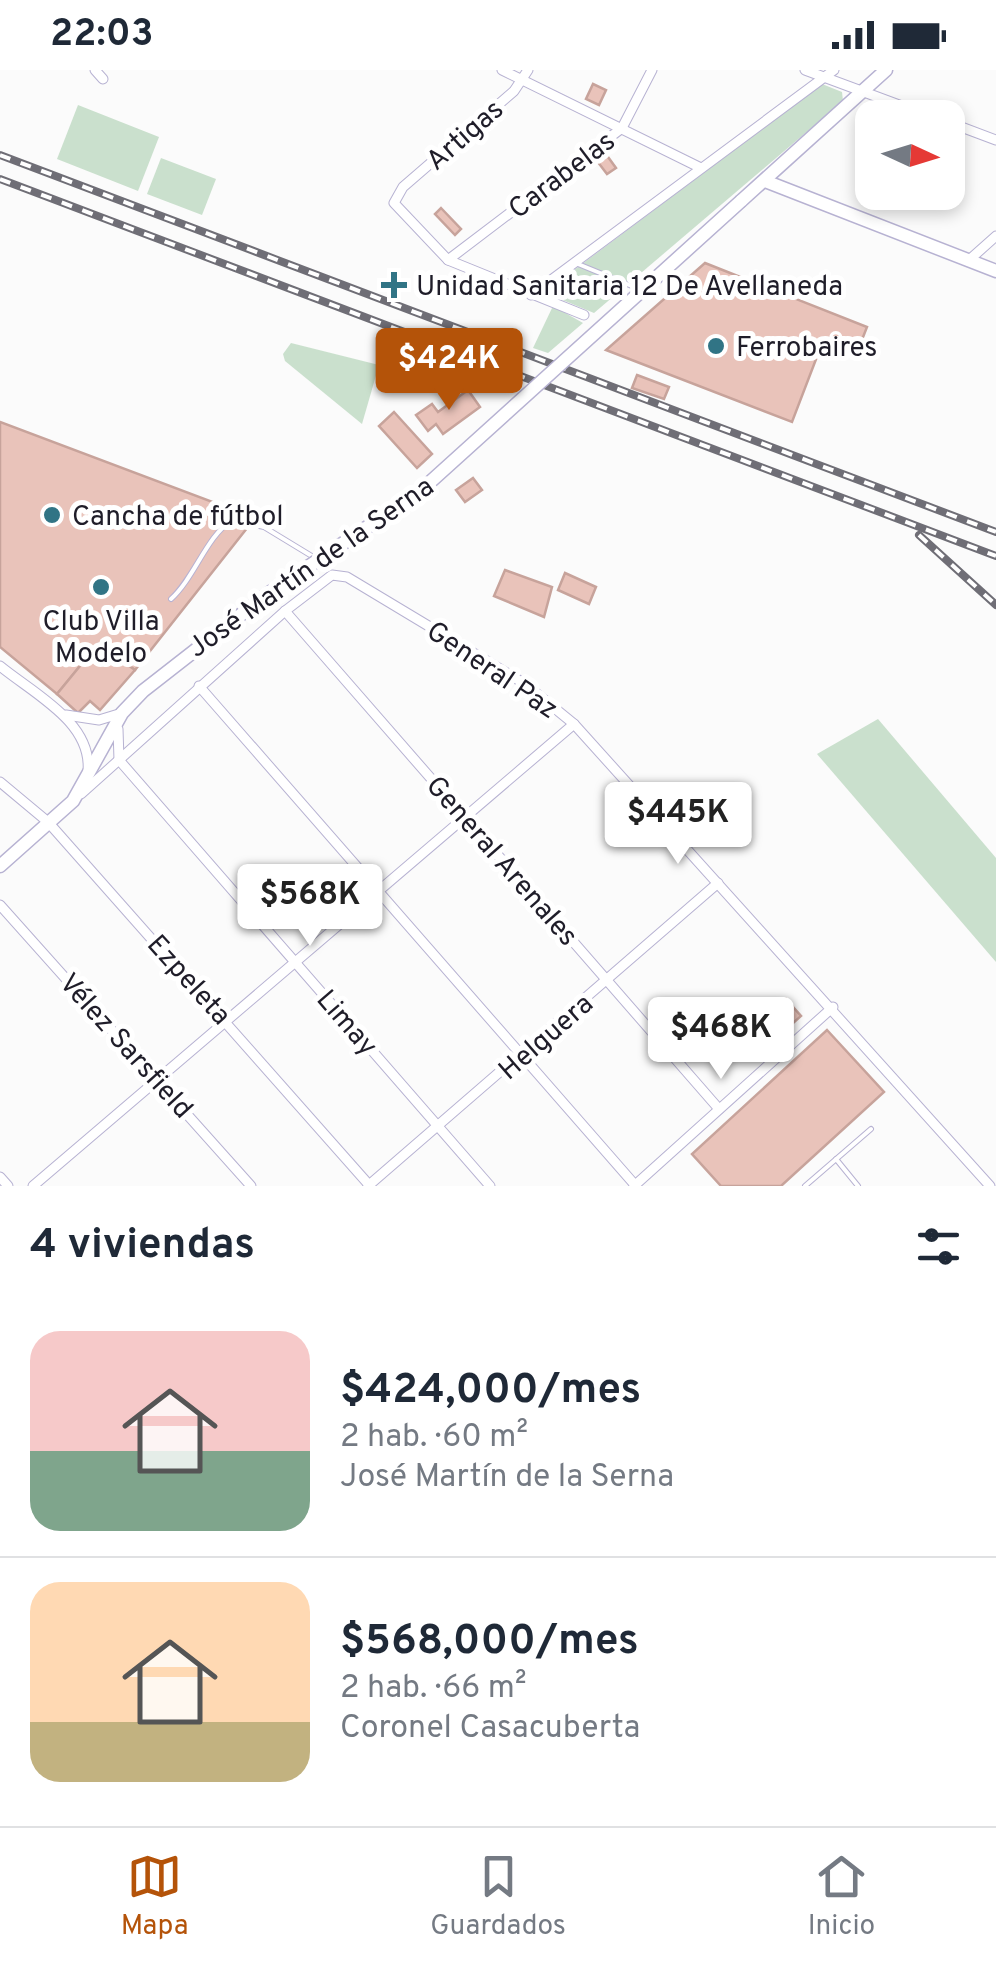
<!DOCTYPE html>
<html lang="es">
<meta charset="utf-8">
<style>
:root{--surface:#fff;--page:#f6f6f7;--text:#1f2937;--muted:#747a83;--line:#e0e1e3;--accent:#b45309}
body{margin:0;font-family:Overpass,sans-serif;background:var(--page);color:var(--text);height:100vh;display:flex;flex-direction:column;font-size:38px;white-space:nowrap}
*{box-sizing:border-box;margin:0}
p{font-size:32px;color:var(--muted)}
.icon{flex:none;width:55px;height:55px;fill:none;stroke:currentColor;stroke-width:2;stroke-linecap:round;stroke-linejoin:round}
.map{position:relative;height:1116px;overflow:hidden}
.drawer{display:flex;flex-direction:column;background:var(--surface);flex:1}
.drawer>*{flex:none}
.needle{width:65px;rotate:94deg}
.controls{position:absolute;left:855px;top:30px;display:grid;gap:20px}
.controls a{display:grid;place-items:center;width:110px;height:110px;border-radius:20px;background:var(--surface);box-shadow:0 5px 15px #0003;font-size:50px}
.price{position:absolute;translate:-50% -85px;padding:0 22px;border-radius:10px;background:#fff;color:#222;font-size:32px;line-height:65px;filter:drop-shadow(0 2px 5px #0008)}
.price::after{content:'';position:absolute;left:50%;top:60px;width:30px;height:22px;margin-left:-15px;background:inherit;clip-path:polygon(0 0,100% 0,50% 100%)}
.price.current{background:var(--accent);color:#fff}
ul{padding:0;list-style:none}
li{display:flex;align-items:center;gap:30px;height:250px;padding:0 30px}
li+li{border-top:2px solid var(--line)}
li span{display:grid;place-items:center;flex:none;width:280px;height:200px;border-radius:30px;color:#555}
li>.icon{margin-inline-start:auto}
span .icon{width:120px;height:120px;fill:#fffc;stroke-width:1}
li b{font-size:42px}
h2{display:flex;justify-content:space-between;align-items:center;height:120px;padding:0 30px;font-size:42px}
.status{display:flex;justify-content:space-between;align-items:center;height:70px;padding:0 50px;background:var(--surface);direction:ltr}
.status svg{height:28px;fill:currentColor}
.tabs{display:flex;justify-content:space-around;align-items:center;height:140px;border-top:2px solid var(--line);background:var(--surface);font-size:28px;color:var(--muted)}
.tabs a{display:grid;justify-items:center;gap:5px}
.tabs .current{color:var(--accent)}
.map>svg:first-child{display:block}
.green{fill:#cae0cd}
.building{fill:#e9c3ba;stroke:#c7a39b;stroke-width:2.5}
.lines{fill:none;stroke-linecap:round;stroke-linejoin:round}
.lane-casing{stroke:#b7b2d2;stroke-width:6}
.street-casing{stroke:#b7b2d2;stroke-width:11}
.secondary-casing{stroke:#b7b2d2;stroke-width:15}
.lane{stroke:#fff;stroke-width:4}
.street{stroke:#fff;stroke-width:9}
.secondary{stroke:#fff;stroke-width:12}
.rail-casing{stroke:#6f6e76;stroke-width:8}
.rail{stroke:#fff;stroke-width:4;stroke-dasharray:11;stroke-linecap:butt}
.secondary-bridge-casing{stroke:#b7b2d2;stroke-width:15;stroke-linecap:butt}
.secondary-bridge{stroke:#fff;stroke-width:12}
.poi-dot{fill:#317485;stroke:#fff;stroke-width:4}
.labels{text-anchor:middle;stroke-width:10;stroke-linejoin:round;paint-order:stroke}
.street-label{font-size:28px;fill:#1f1d29;stroke:#fff}
.poi-label{font-size:28px;fill:#1f1d29;stroke:#fff;text-anchor:start}
</style>
<div class="status"><b>22:03</b><svg viewBox="0 0 49 12"><path d="M0 12V9h3v3zM5 12V6h3v6zM10 12V3h3v9zM15 12V0h3v12zM26 1h20v11H26zM47 4h2v5h-2z"/></svg></div>
<div class="map">
<svg width="996" height="1116" viewBox="0 0 996 1116">
<rect width="100%" height="100%" fill="#fbfbfb"/>
<g class="green">
<polygon points="822,14 842,22 843,31 594,243 553,226 554,215"/>
<polygon points="78,35 159,67 138,121 57,89"/>
<polygon points="161,88 216,109 202,145 147,124"/>
<polygon points="553,236 583,253 548,283 533,278"/>
<polygon points="291,273 379,295 362,354 285,291 283,284"/>
<polygon points="878,649 996,788 996,892 817,684"/>
</g>
<g class="building">
<polygon points="593,14 606,20 599,35 586,29"/>
<polygon points="603,80 616,98 607,104 594,87"/>
<polygon points="441,138 461,159 455,165 435,144"/>
<polygon points="705,193 867,257 856,285 823,271 792,352 606,280"/>
<polygon points="637,305 669,317 664,329 632,318"/>
<polygon points="468,320 480,337 443,364 436,354 428,361 416,345 432,334 438,342"/>
<polygon points="394,342 432,384 417,398 379,356"/>
<polygon points="0,352 255,448 135,600 98,574 57,624 0,577"/>
<polygon points="473,408 482,420 465,432 456,420"/>
<polygon points="505,500 552,517 544,547 494,526"/>
<polygon points="565,503 596,517 589,534 558,520"/>
<polygon points="98,574 135,600 100,640 90,631 78,643 57,624"/>
<polygon points="786,929 801,946 792,954 777,937"/>
<polygon points="827,960 884,1022 781,1116 721,1116 692,1084"/>
</g>
<g class="lines">
<defs>
<g id="lane">
<polyline points="578,194 639,219"/>
<path d="M171 529C195 507 206 467 232 450L264 457 315 488"/>
<polyline points="836,1089 858,1116"/>
<polyline points="805,1116 871,1059"/>
</g>
<g id="street">
<polyline points="95,0 103,9"/>
<polyline points="502,0 701,98"/>
<polyline points="528,0 514,21 403,117 394,133 448,190 584,245"/>
<polyline points="805,0 934,48"/>
<polyline points="948,52 996,70"/>
<polyline points="448,190 622,58 652,0"/>
<polyline points="968,191 996,166"/>
<polyline points="531,225 834,0"/>
<polyline points="285,541 719,1039"/>
<path d="M0 596C34 624 92 652 88 701"/>
<polyline points="199,616 635,1115"/>
<polyline points="66,645 99,650 122,643"/>
<polyline points="118,659 119,690 490,1116"/>
<polyline points="0,712 48,752 370,1116"/>
<polyline points="81,724 285,541 332,505 347,507 525,614 574,654 990,1116"/>
<polyline points="0,835 251,1116"/>
<polyline points="0,1107 8,1116"/>
<polyline points="33,1116 574,654"/>
<polyline points="368,1116 718,813"/>
<polyline points="634,1116 833,937"/>
</g>
<g id="secondary">
<polyline points="765,111 996,201"/>
<polyline points="741,131 886,0"/>
<polyline points="0,796 73,731 122,643 143,621 266,525"/>
</g>
</defs>
<use href="#lane" class="lane-casing"/>
<use href="#street" class="street-casing"/>
<use href="#secondary" class="secondary-casing"/>
<use href="#lane" class="lane"/>
<use href="#street" class="street"/>
<use href="#secondary" class="secondary"/>
<defs>
<g id="rail">
<polyline points="0,85 996,462"/>
<polyline points="0,109 996,486"/>
<polyline points="919,465 996,535"/>
</g>
</defs>
<use href="#rail" class="rail-casing"/>
<use href="#rail" class="rail"/>
<defs>
<polyline id="secondary-bridge" points="266,525 418,423 741,131"/>
</defs>
<use href="#secondary-bridge" class="secondary-bridge-casing"/>
<use href="#secondary-bridge" class="secondary-bridge"/>
</g>
<g class="poi-dot">
<path d="M389 200h10v10h10v10h-10v10h-10v-10h-10v-10h10z"/>
<circle cx="716" cy="276" r="10"/>
<circle cx="52" cy="445" r="10"/>
<circle cx="101" cy="517" r="10"/>
</g>
<g class="labels">
<g class="street-label">
<text transform="translate(464 64) rotate(-41)" y="10">Artigas</text>
<text transform="translate(561 104) rotate(-37)" y="10">Carabelas</text>
<text transform="translate(310 496) rotate(-35)" y="10">José Martín de la Serna</text>
<text transform="translate(493 599) rotate(34)" y="10">General Paz</text>
<text transform="translate(503 790) rotate(49)" y="10">General Arenales</text>
<text transform="translate(190 909) rotate(48)" y="10">Ezpeleta</text>
<text transform="translate(348 952) rotate(49)" y="10">Limay</text>
<text transform="translate(545 966) rotate(-41)" y="10">Helguera</text>
<text transform="translate(127 975) rotate(48)" y="10">Vélez Sarsfield</text>
</g>
<g class="poi-label">
<text x="416" y="225">Unidad Sanitaria 12 De Avellaneda</text>
<text x="736" y="286">Ferrobaires</text>
<text x="72" y="455">Cancha de fútbol</text>
<text x="101" y="560" text-anchor="middle">Club Villa<tspan x="101" dy="32">Modelo</tspan></text>
</g>
</g>
</svg>
<div class="controls">
<a><svg class="needle" viewBox="-14 -14 28 28"><path d="M0-13l5 13h-10z" fill="#e53935"/><path d="M0 13l5-13h-10z" fill="#747a83"/></svg></a>
</div>
<b class="price current" style="left:449px;top:343px">$424K</b>
<b class="price" style="left:678px;top:797px">$445K</b>
<b class="price" style="left:310px;top:879px">$568K</b>
<b class="price" style="left:721px;top:1012px">$468K</b>
</div>
<section class="drawer">
<h2>4 viviendas<svg class="icon" aria-label="filters" viewBox="0 0 24 24"><path d="M4 7h16M4 17h16"/><circle cx="9" cy="7" r="2"/><circle cx="15" cy="17" r="2"/></svg></h2>
<ul>
<li><span style="background:linear-gradient(#f6c9c9 60%,#7fa58c 0)"><svg class="icon" aria-label="home" viewBox="0 0 24 24"><path d="M3 11l9-7 9 7M6 9v11h12V9"/></svg></span><div><b>$424,000/mes</b><p>2 hab. · 60 m²</p><p>José Martín de la Serna</p></div></li>
<li><span style="background:linear-gradient(#ffd9b3 70%,#c2b280 0)"><svg class="icon" aria-label="home" viewBox="0 0 24 24"><path d="M3 11l9-7 9 7M6 9v11h12V9"/></svg></span><div><b>$568,000/mes</b><p>2 hab. · 66 m²</p><p>Coronel Casacuberta</p></div></li>
</ul>
</section>
<nav class="tabs">
<a class="current"><svg class="icon" aria-label="map" viewBox="0 0 24 24"><path d="M3 6l6-2 6 2 6-2v14l-6 2-6-2-6 2zM9 4v14M15 6v14"/></svg>Mapa</a>
<a><svg class="icon" aria-label="saved" viewBox="0 0 24 24"><path d="M7 4h10v16l-5-4-5 4z"/></svg>Guardados</a>
<a><svg class="icon" aria-label="home" viewBox="0 0 24 24"><path d="M3 11l9-7 9 7M6 9v11h12V9"/></svg>Inicio</a>
</nav>
